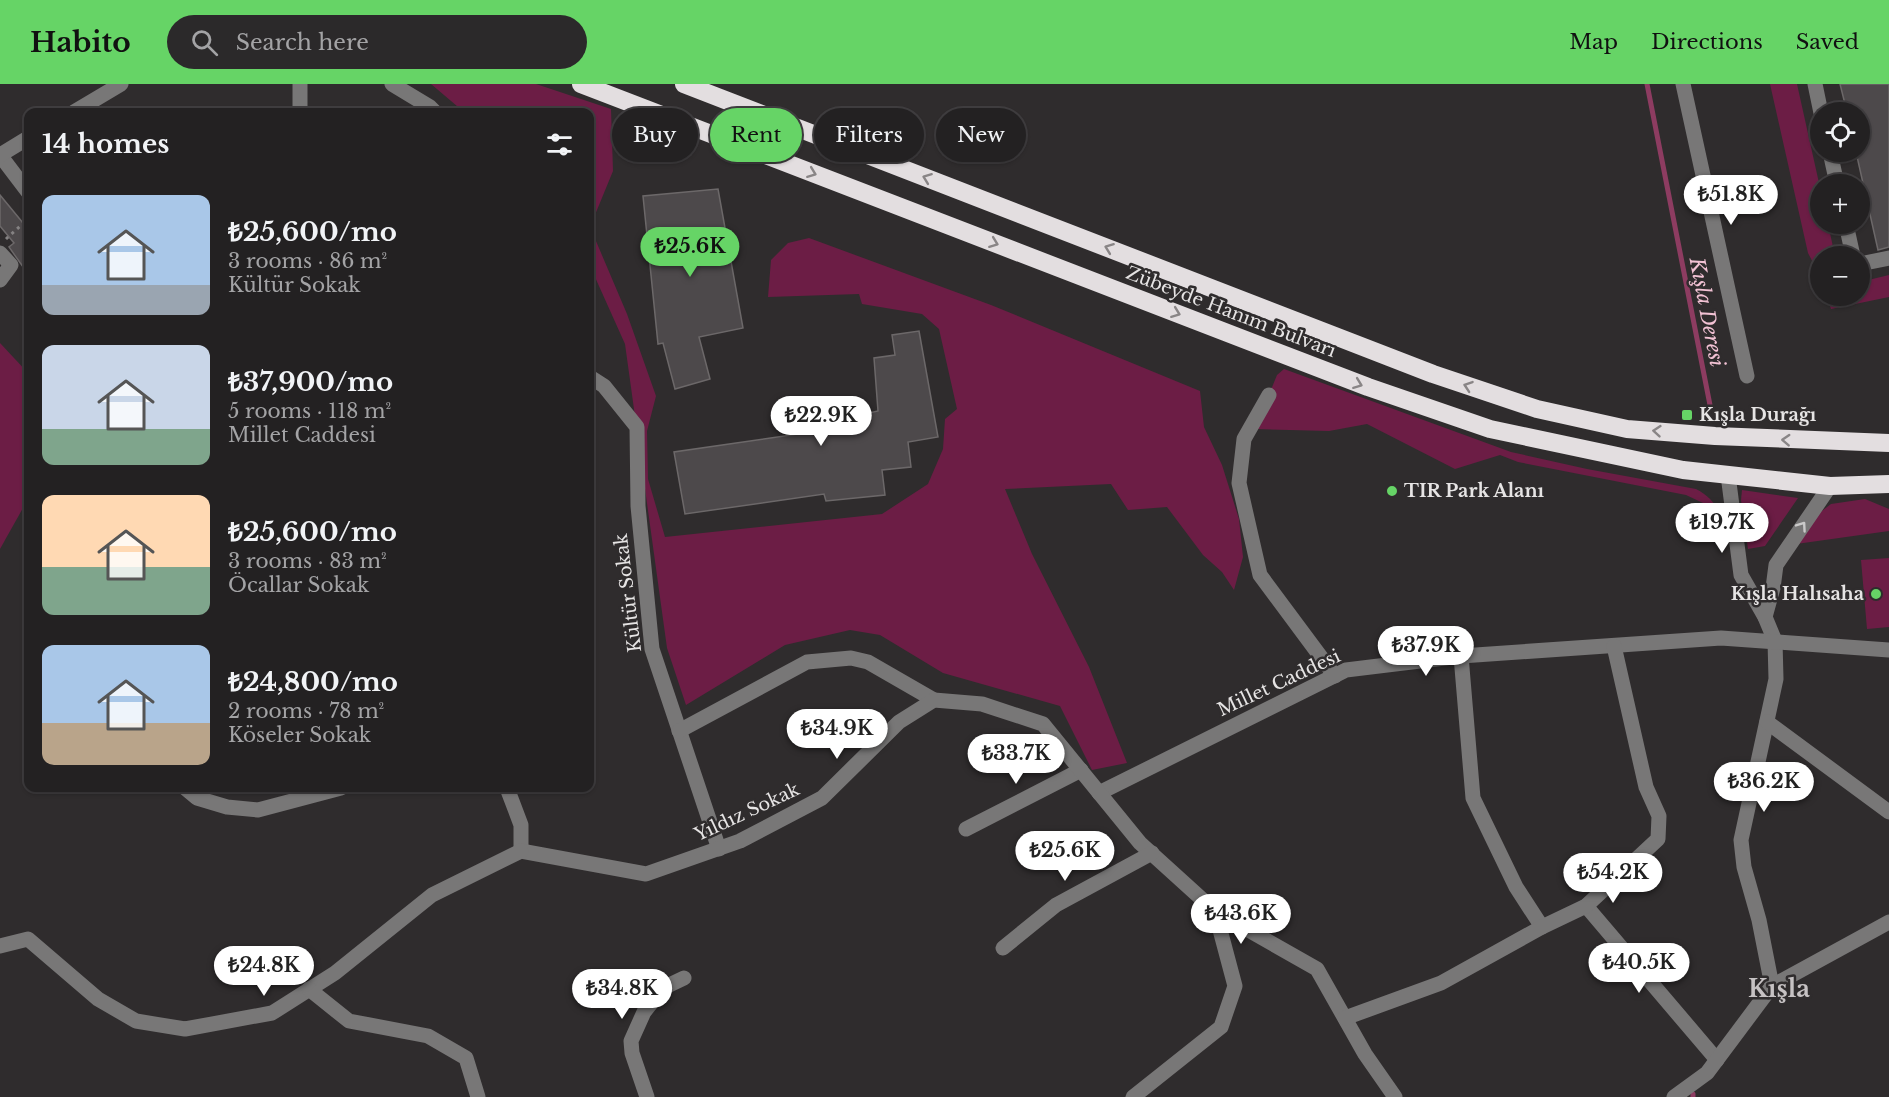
<!DOCTYPE html>
<meta charset="utf-8">
<style>
:root{--surface:#232122;--page:#2b292a;--text:#f1f3f6;--muted:#a3a3a5;--line:#403e40;--accent:#66d466}
body{margin:0;font-family:"Libre Baskerville",serif;background:var(--page);color:var(--text);height:100vh;display:flex;flex-direction:column;font-size:22px;white-space:nowrap}
*{box-sizing:border-box;margin:0}
p{font-size:20px;color:var(--muted)}
.icon{flex:none;width:33px;height:33px;fill:none;stroke:currentColor;stroke-width:2;stroke-linecap:round;stroke-linejoin:round}
.map{position:relative;flex:1;overflow:hidden}
.side{position:absolute;left:24px;top:24px;width:570px;height:684px;display:flex;flex-direction:column;background:var(--surface);border-radius:12px;box-shadow:0 2px 4px #0004,0 0 0 2px var(--line)}
.side>*{flex:none}
.banner{position:absolute;left:612px;top:24px;width:570px;height:54px;display:flex;gap:12px}
.tools{position:absolute;left:1810px;top:18px;display:grid;gap:12px}
.tools a{display:grid;place-items:center;width:60px;height:60px;border-radius:50%;background:var(--surface);box-shadow:0 2px 4px #0004,0 0 0 2px var(--line);font-size:30px}
.price{position:absolute;translate:-50% -51px;padding:0 14px;border-radius:21px;background:#fff;color:#222;font-size:20px;line-height:39px;filter:drop-shadow(0 2px 3px #0008)}
.price::after{content:'';position:absolute;left:50%;top:36px;width:18px;height:14px;margin-left:-9px;background:inherit;clip-path:polygon(0 0,100% 0,50% 100%)}
.price.active{background:var(--accent);color:#111}
ul{padding:0;list-style:none}
li{display:flex;align-items:center;gap:18px;height:150px;padding:0 18px}
li span{display:grid;place-items:center;flex:none;width:168px;height:120px;border-radius:12px;color:#555}
li>.icon{margin-inline-start:auto}
span .icon{width:72px;height:72px;fill:#fffc;stroke-width:1}
li b{font-size:26px}
h2{display:flex;justify-content:space-between;align-items:center;height:72px;padding:0 18px;font-size:26px}
.chip{padding:0 21px;border-radius:27px;background:var(--surface);box-shadow:0 2px 4px #0004,0 0 0 2px var(--line);font-size:21px;line-height:54px}
.chip.active{background:var(--accent);color:#111}
header{display:flex;align-items:center;gap:36px;box-sizing:border-box;height:84px;padding:0 30px;background:var(--accent);color:#111}
header strong{font-size:28px}
nav{display:flex;gap:33px;margin-inline-start:auto;font-size:21px}
.search{width:420px;height:54px;background:var(--page);display:flex;align-items:center;gap:15px;box-sizing:border-box;padding:0 21px;border-radius:33px;color:var(--muted);font-size:22px}
.map>svg:first-child{display:block}
.green{fill:#6c1d45}
.lines{fill:none;stroke-linecap:round;stroke-linejoin:round}
.stream{stroke:#8d3c61;stroke-width:5}
.building{fill:#4d494b;stroke:#6c6869;stroke-width:1.5}
.path{stroke:#858283;stroke-width:3;stroke-dasharray:3 4.5;stroke-linecap:butt}
.minor{stroke:#787777;stroke-width:15}
.highway{stroke:#e3dee0;stroke-width:18}
.oneway{stroke:#898586}
.oneway2{stroke:#cac9c9}
.poi-dot{fill:#66d466;stroke:#2f2c2d;stroke-width:2}
.labels{text-anchor:middle;stroke-width:5;stroke-linejoin:round;paint-order:stroke}
.street-label{font-size:18px;fill:#e6e4e4;stroke:#2f2c2d}
.poi-label{font-size:18px;font-weight:bold;fill:#e6e4e4;stroke:#2f2c2d;text-anchor:start}
.water-label{font-size:20px;font-style:italic;fill:#f2c2d4;stroke:#2f2c2d}
.district-label{font-size:24px;font-weight:bold;fill:#c6c2c3;stroke:#2f2c2d}
</style>
<header>
<strong>Habito</strong>
<div class="search"><svg class="icon" aria-label="search" viewBox="0 0 24 24"><circle cx="10" cy="10" r="6"/><path d="M15 15l6 6"/></svg>Search here</div>
<nav><a>Map</a><a>Directions</a><a>Saved</a></nav>
</header>
<div class="map">
<svg width="1889" height="1013" viewBox="0 0 1889 1013">
<rect width="100%" height="100%" fill="#2f2c2d"/>
<g class="green">
<polygon points="431,0 536,0 611,25 613,87 590,143 590,28 464,28"/>
<polygon points="1770,0 1797,0 1821,108 1821,140 1828,140 1835,172 1821,172 1821,194 1808,169"/>
<polygon points="590,143 627,230 656,312 647,347 648,395 665,453 882,430 928,400 943,365 945,335 957,325 939,245 922,230 862,220 859,210 768,213 771,176 788,159 809,154 991,221 1200,307 1204,343 1222,381 1239,435 1243,473 1234,506 1222,488 1203,471 1167,423 1128,426 1111,400 1005,405 1032,470 1089,583 1127,679 1092,686 1060,622 943,589 880,551 850,546 785,561 686,621 667,564 625,260 590,182"/>
<polygon points="1889,191 1889,213 1831,225 1827,212 1860,212 1860,198"/>
<polygon points="0,259 28,289 28,415 0,465"/>
<path d="M1284 285 1511 368 1587 385 1696 405C1722 419 1722 436 1726 462L1716 457 1709 431 1703 419 1686 411 1518 378 1500 371 1455 385 1367 340 1329 347 1255 345 1277 291Z"/>
<polygon points="1742,406 1798,414 1765,462 1748,465 1741,416"/>
<polygon points="1865,415 1889,425 1889,447 1789,461 1814,433 1831,420"/>
<polygon points="1889,474 1889,543 1867,545 1861,476"/>
</g>
<g class="lines">
<g class="stream">
<polyline points="1647,0 1710,321"/>
<polyline points="1693,1013 1693,1010"/>
</g>
</g>
<g class="building">
<polygon points="1840,0 1889,0 1889,163 1878,166 1856,68 1860,68 1860,28 1847,28"/>
<polygon points="718,105 743,244 699,253 710,295 675,305 663,259 658,260 643,112"/>
<polygon points="0,111 28,145 28,190 9,163 14,159 0,142"/>
<polygon points="919,247 938,353 908,358 911,383 882,386 885,411 826,417 824,410 685,430 674,368 812,348 809,343 878,327 874,274 895,271 892,251"/>
</g>
<g class="lines">
<polyline class="path" points="6,155 28,135"/>
<g class="minor">
<polyline points="300,0 300,28"/>
<polyline points="392,0 430,23 435,28"/>
<polyline points="1683,0 1747,292"/>
<polyline points="1815,0 1821,29"/>
<polyline points="74,28 121,0"/>
<polyline points="1830,68 1837,100"/>
<polyline points="0,71 28,108"/>
<polyline points="0,71 28,54"/>
<polyline points="1846,140 1853,172"/>
<polyline points="0,169 11,181 0,196"/>
<polyline points="1860,180 1889,174"/>
<polyline points="590,293 604,302 637,343 638,422 652,565 719,765"/>
<polyline points="1269,311 1244,355 1239,399 1260,491 1335,592"/>
<polyline points="1728,391 1741,491 1765,533 1775,557 1776,595 1741,756 1744,783 1759,836 1772,902"/>
<polyline points="1765,533 1773,504 1776,481 1830,402"/>
<polyline points="1461,572 1473,714 1516,803 1542,843"/>
<polyline points="1767,638 1889,728"/>
<polyline points="679,647 807,578 851,574 868,578 934,616"/>
<polyline points="185,704 197,714 227,723 258,726 341,704"/>
<polyline points="507,704 521,741 521,767"/>
<polyline points="1099,709 1346,586 1461,572 1721,554 1889,566"/>
<polyline points="966,745 1081,686"/>
<polyline points="521,767 646,790 740,757 822,714 899,638 934,616 982,620 1043,640 1140,759 1215,827 1235,902 1221,943 1133,1013"/>
<polyline points="1586,822 1717,976"/>
<polyline points="1215,827 1317,885 1365,970 1395,1013"/>
<polyline points="0,862 28,855 98,915 136,937 185,945 272,929 335,889 432,811 521,767"/>
<polyline points="1003,864 1056,821 1152,769"/>
<polyline points="309,905 349,937 428,952 466,974 478,1013"/>
<polyline points="1345,934 1441,899 1542,843 1586,822 1658,755 1659,732 1646,703 1614,562"/>
<polyline points="647,1013 632,969 631,957 644,928 663,904 684,894"/>
<polyline points="1674,1013 1707,989 1772,902 1889,838"/>
</g>
<g class="highway">
<polyline points="581,0 1368,303 1490,345 1683,386 1830,402 1889,400"/>
<polyline points="684,0 1433,290 1537,325 1627,345 1715,352 1889,359"/>
</g>
</g>
<defs><path id="oneway-chevron" d="M-2-3.5L2.5 0L-2 3.5" fill="none" stroke-width="1.6" stroke-linecap="round" stroke-linejoin="round" transform="scale(1.5)"/></defs>
<g class="oneway">
<use href="#oneway-chevron" transform="translate(812 89) rotate(21)"/>
<use href="#oneway-chevron" transform="translate(927 94) rotate(-159)"/>
<use href="#oneway-chevron" transform="translate(994 159) rotate(21)"/>
<use href="#oneway-chevron" transform="translate(1109 164) rotate(-159)"/>
<use href="#oneway-chevron" transform="translate(1176 229) rotate(21)"/>
<use href="#oneway-chevron" transform="translate(1358 300) rotate(21)"/>
<use href="#oneway-chevron" transform="translate(1468 302) rotate(-161)"/>
<use href="#oneway-chevron" transform="translate(1657 347) rotate(-175)"/>
<use href="#oneway-chevron" transform="translate(1786 356) rotate(-177)"/>
</g>
<use class="oneway2" href="#oneway-chevron" transform="translate(1802 442) rotate(-55)"/>
<g class="poi-dot">
<rect x="1681" y="325" width="12" height="12" rx="3"/>
<circle cx="1392" cy="407" r="6"/>
<circle cx="1876" cy="510" r="6"/>
</g>
<g class="labels">
<g class="street-label">
<text transform="translate(1231 228) rotate(21)" y="6">Zübeyde Hanım Bulvarı</text>
<text transform="translate(628 509) rotate(-97)" y="6">Kültür Sokak</text>
<text transform="translate(1279 599) rotate(-25)" y="6">Millet Caddesi</text>
<text transform="translate(747 728) rotate(-25)" y="6">Yıldız Sokak</text>
</g>
<g class="poi-label">
<text x="1699" y="337">Kışla Durağı</text>
<text x="1404" y="413">TIR Park Alanı</text>
<text x="1864" y="516" text-anchor="end">Kışla Halısaha</text>
</g>
<g class="water-label">
<text transform="translate(1707 228) rotate(79)" y="7">Kışla Deresi</text>
</g>
<g class="district-label">
<text x="1779" y="913">Kışla</text>
</g>
</g>
</svg>
<div class="tools">
<a><svg class="icon" aria-label="locate" viewBox="0 0 24 24"><circle cx="12" cy="12" r="6"/><path d="M12 2v4M12 18v4M2 12h4M18 12h4"/></svg></a>
<a>+</a>
<a>−</a>
</div>
<b class="price" style="left:1731px;top:142px">₺51.8K</b>
<b class="price active" style="left:690px;top:194px">₺25.6K</b>
<b class="price" style="left:821px;top:363px">₺22.9K</b>
<b class="price" style="left:1722px;top:470px">₺19.7K</b>
<b class="price" style="left:1426px;top:593px">₺37.9K</b>
<b class="price" style="left:837px;top:676px">₺34.9K</b>
<b class="price" style="left:1016px;top:701px">₺33.7K</b>
<b class="price" style="left:1764px;top:729px">₺36.2K</b>
<b class="price" style="left:1065px;top:798px">₺25.6K</b>
<b class="price" style="left:1613px;top:820px">₺54.2K</b>
<b class="price" style="left:1241px;top:861px">₺43.6K</b>
<b class="price" style="left:1639px;top:910px">₺40.5K</b>
<b class="price" style="left:264px;top:913px">₺24.8K</b>
<b class="price" style="left:622px;top:936px">₺34.8K</b>
<div class="banner">
<a class="chip">Buy</a>
<a class="chip active">Rent</a>
<a class="chip">Filters</a>
<a class="chip">New</a>
</div>
<section class="side">
<h2>14 homes<svg class="icon" aria-label="filters" viewBox="0 0 24 24"><path d="M4 7h16M4 17h16"/><circle cx="9" cy="7" r="2"/><circle cx="15" cy="17" r="2"/></svg></h2>
<ul>
<li><span style="background:linear-gradient(#a9c7e8 75%,#9aa5b1 0)"><svg class="icon" aria-label="home" viewBox="0 0 24 24"><path d="M3 11l9-7 9 7M6 9v11h12V9"/></svg></span><div><b>₺25,600/mo</b><p>3 rooms · 86 m²</p><p>Kültür Sokak</p></div></li>
<li><span style="background:linear-gradient(#c9d6e8 70%,#7fa58c 0)"><svg class="icon" aria-label="home" viewBox="0 0 24 24"><path d="M3 11l9-7 9 7M6 9v11h12V9"/></svg></span><div><b>₺37,900/mo</b><p>5 rooms · 118 m²</p><p>Millet Caddesi</p></div></li>
<li><span style="background:linear-gradient(#ffd9b3 60%,#7fa58c 0)"><svg class="icon" aria-label="home" viewBox="0 0 24 24"><path d="M3 11l9-7 9 7M6 9v11h12V9"/></svg></span><div><b>₺25,600/mo</b><p>3 rooms · 83 m²</p><p>Öcallar Sokak</p></div></li>
<li><span style="background:linear-gradient(#a9c7e8 65%,#b9a48a 0)"><svg class="icon" aria-label="home" viewBox="0 0 24 24"><path d="M3 11l9-7 9 7M6 9v11h12V9"/></svg></span><div><b>₺24,800/mo</b><p>2 rooms · 78 m²</p><p>Köseler Sokak</p></div></li>
</ul>
</section>
</div>
